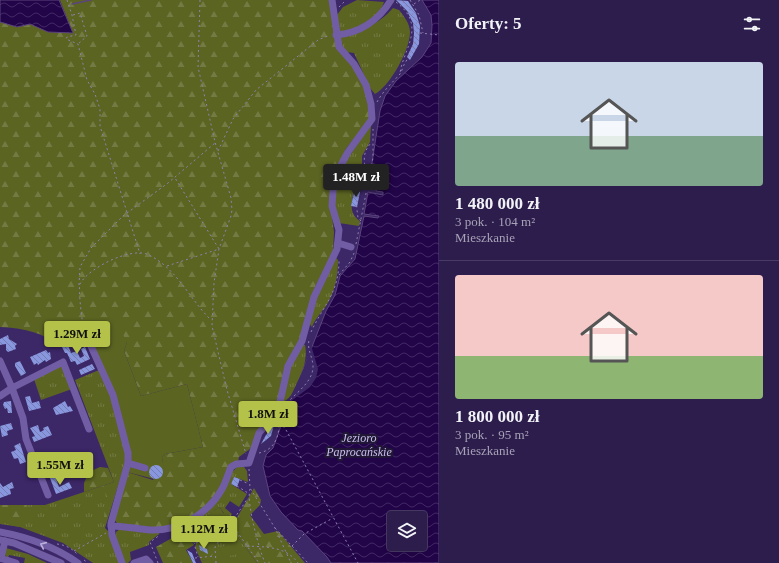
<!DOCTYPE html>
<html lang="pl">
<meta charset="utf-8">
<style>
:root{--surface:#2d1d4d;--page:#352654;--text:#f1f3f6;--muted:#a7a2b6;--line:#483b65;--accent:#b5c24a}
body{margin:0;font-family:Georgia,serif;background:var(--page);color:var(--text);height:100vh;display:flex;flex-direction:column;font-size:15px;white-space:nowrap}
*{box-sizing:border-box;margin:0}
p{font-size:13px;color:var(--muted)}
.icon{flex:none;width:22px;height:22px;fill:none;stroke:currentColor;stroke-width:2;stroke-linecap:round;stroke-linejoin:round}
.map{position:relative;flex:1;overflow:hidden}
.panel{display:flex;flex-direction:column;background:var(--surface);width:340px}
.panel>*{flex:none}
.fabs{position:absolute;left:387px;top:511px;display:grid;gap:8px}
.fabs a{display:grid;place-items:center;width:40px;height:40px;border-radius:4px;background:var(--surface);box-shadow:0 4px 16px #0002,0 0 0 1px var(--line);font-size:20px}
.price{position:absolute;translate:-50% -34px;padding:0 9px;border-radius:4px;background:var(--accent);color:#111;font-size:13px;line-height:26px;filter:drop-shadow(0 1px 2px #0008)}
.price::after{content:'';position:absolute;left:50%;top:24px;width:12px;height:9px;margin-left:-6px;background:inherit;clip-path:polygon(0 0,100% 0,50% 100%)}
.price.current{background:#222;color:#fff}
ul{padding:0;list-style:none}
li{display:grid;align-content:center;gap:8px;height:212px;padding:0 16px}
li+li{border-top:1px solid var(--line)}
li span{display:grid;place-items:center;height:124px;border-radius:4px;color:#555}
li>.icon{margin-inline-start:auto}
span .icon{width:72px;height:72px;fill:#fffc;stroke-width:1}
li b{font-size:17px}
h2{display:flex;justify-content:space-between;align-items:center;height:48px;padding:0 16px;font-size:17px}
main{display:flex;flex:1;min-height:0}
.map>svg:first-child{display:block}
.grass{fill:url(#grass-tufts)}
.forest{fill:url(#forest-firs)}
.green{fill:#5c6422}
.water{fill:url(#water-waves);stroke:#5c447e;fill-rule:evenodd}
.pier{fill:#3c2767}
.lines{fill:none;stroke-linecap:round;stroke-linejoin:round}
.stream{stroke:#5c447e;stroke-width:1.5}
.building{fill:url(#building-back-hatch)}
.path{stroke:#9082b2;stroke-width:1;stroke-dasharray:2 3;stroke-linecap:butt}
.minor{stroke:#715da3;stroke-width:7}
.oneway{stroke:#baafdc}
.labels{text-anchor:middle;stroke-width:4;stroke-linejoin:round;paint-order:stroke}
.water-label{font-size:12px;font-style:italic;fill:#c9beef;stroke:#201834}
</style>
<main>
<div class="map">
<svg width="439" height="563" viewBox="0 0 439 563">
<defs>
<pattern id="grass-tufts" width="24" height="20" patternUnits="userSpaceOnUse"><rect width="24" height="20" fill="#5c6422"/><path d="M3 7l-1-3M5 7V3M7 7l1-3M15 17l-1-3M17 17v-4M19 17l1-3" fill="none" stroke="#737a43"/></pattern>
<pattern id="forest-firs" width="22" height="20" patternUnits="userSpaceOnUse"><rect width="22" height="20" fill="#5c6422"/><path d="M5 1l3.5 6h-7zM16 11l3.5 6h-7z" fill="#737a43"/></pattern>
<pattern id="water-waves" width="16" height="10" patternUnits="userSpaceOnUse"><rect width="16" height="10" fill="#220449"/><path d="M0 5q4-4 8 0t8 0" fill="none" stroke="#422864"/></pattern>
<pattern id="building-back-hatch" width="6" height="6" patternUnits="userSpaceOnUse"><rect width="6" height="6" fill="#8997df"/><path d="M-1 5l2 2M0 0l6 6M5-1l2 2" fill="none" stroke="#747eb3"/></pattern>
</defs>
<rect width="100%" height="100%" fill="#3c2767"/>
<g class="grass">
<path d="M357 0 384 2C378 22 359 27 340 33L337 15 343 7Z"/>
<path d="M393 8 399 10C404 16 410 24 410 32 410 50 390 86 375 94L370 88 354 53 346 52 341 45 340 37C362 31 378 25 393 8Z"/>
<polygon points="371,125 370,142 362,156 362,165 359,165 355,182 349,177 345,182 337,181 340,169"/>
<path d="M336 183 354 190C352 202 348 213 360 221L359 226 339 223 334 206Z"/>
<path d="M336 258 338 260C338 276 335 292 326 306 321 313 315 319 312 327L309 323 315 297Z"/>
<path d="M302 344 305 345C309 360 297 396 283 402L290 366Z"/>
<polygon points="59,365 64,367 72,389 41,400 34,379"/>
<polygon points="99,370 110,394 127,457 105,528 109,532 120,563 93,563 63,543 20,527 0,524 0,505 45,505 114,482 75,380"/>
<polygon points="237,467 244,467 247,471 248,482 234,477 231,484 247,494 239,507 230,501 225,508 232,514 229,520 231,528 257,563 202,563 201,561 211,559 203,542 224,513 219,507 189,530 183,528 182,526"/>
<polygon points="120,529 160,532 159,534 149,542 149,545 130,552 131,560 128,563 125,563 115,537 116,532"/>
<polygon points="6,548 28,554 47,563 24,563 25,558 9,555 8,558 5,555"/>
</g>
<g class="forest">
<path d="M60 0H330L335 27 347 57 363 83 371 117 345 150 330 201 334 232 333 253 315 287 305 328 287 366 278 406 250 449 239 457 238 462 228 472 211 501 189 518 160 528 117 523 114 519 127 472 153 480 163 466 162 457 165 454 203 447 187 384 141 396 124 351 127 342 89 329 57 345C42 331 19 328 0 327V22L18 27 31 24 49 32 73 33Z"/>
<polygon points="100,467 108,468 114,482 84,492 84,483 89,472"/>
<polygon points="107,488 116,489 107,519 104,517 106,497 105,492"/>
<polygon points="254,488 261,500 260,505 250,515 264,534 278,531 305,563 257,563 231,528"/>
<polygon points="0,505 26,505 26,511 20,527 10,525 7,520 0,520"/>
<polygon points="186,530 194,545 186,550 193,563 163,563 156,547"/>
</g>
<g class="green">
<path d="M113 316 127 342 124 351 141 396 187 384 203 447 165 454 162 457C163 467 167 473 158 480L127 472 129 465 117 403 86 329Z"/>
<polygon points="219,507 229,520 219,536 204,542 212,546 211,560 201,561 195,547 196,544 189,531 190,528"/>
<polygon points="237,544 239,554 222,557 220,547"/>
</g>
<g class="water">
<polygon points="0,0 59,0 73,33 48,32 30,24 17,27 0,22"/>
<path d="M422 0H439V563H331L327 557 302 531 298 530 281 512 270 496 263 466 266 455 273 448 281 426 326 311 335 295 340 276 355 259 364 216 378 218 379 216 364 214 368 192 383 195V192L376 191 377 185 384 187 385 184 369 182 380 111 385 96 396 81 422 57 431 43 432 25 431 15ZM394 518H420V544H394Z"/>
</g>
<polygon class="pier" points="311,345 318,369 316,378 310,387 287,404 304,368"/>
<g class="lines">
<polyline class="stream" points="72,4 91,0"/>
</g>
<g class="building">
<polygon points="396,0 408,1 416,13 420,26 419,44 410,60 407,57 413,44 414,33 413,23 407,11"/>
<polygon points="355,188 360,192 357,207 351,206"/>
<polygon points="8,335 9,339 17,344 15,346 16,349 8,352 6,350 6,344 0,345 0,339"/>
<polygon points="68,345 71,353 77,351 80,358 84,356 81,349 85,347 90,359 77,365 75,361 71,362 67,353 65,353 62,347"/>
<polygon points="46,350 48,353 50,352 51,359 46,362 45,360 38,365 37,363 34,365 30,357"/>
<polygon points="20,361 26,373 21,376 15,366 15,363"/>
<polygon points="92,364 95,369 81,375 79,370"/>
<polygon points="30,396 32,403 39,401 41,408 29,411 25,397"/>
<polygon points="11,401 12,413 8,413 7,408 5,409 3,405 4,402"/>
<polygon points="65,401 68,407 70,406 73,411 56,415 53,408"/>
<polygon points="11,423 13,429 7,431 8,435 2,437 0,426"/>
<polygon points="38,425 40,432 44,430 43,428 48,426 52,435 34,442 32,437 35,436 30,428"/>
<polygon points="274,425 271,436 261,444 266,435"/>
<polygon points="20,443 26,462 20,464 18,458 14,459 11,452 16,450 14,446"/>
<polygon points="47,452 49,455 52,467 47,469 41,458 43,457 42,454"/>
<circle cx="156" cy="472" r="7"/>
<polygon points="55,476 59,487 69,482 72,488 56,494 50,478"/>
<polygon points="234,477 240,479 237,487 231,484"/>
<polygon points="12,482 14,488 10,489 11,494 0,498 0,483 3,487"/>
<polygon points="199,545 207,549 208,554 200,550"/>
<polygon points="187,550 192,553 196,563 193,563"/>
</g>
<g class="lines">
<g class="path">
<polyline points="67,0 72,15 76,35 67,37 66,39 78,44 87,80 95,94 100,109 100,126 140,254"/>
<polyline points="200,0 198,67 215,142 231,198 232,210 231,216 219,249 214,283 212,326 227,390 246,454"/>
<polyline points="410,0 419,15 423,33"/>
<path d="M396 2C427 26 404 47 400 73"/>
<polyline points="414,4 420,0"/>
<polyline points="339,7 346,0"/>
<polyline points="73,15 80,13 87,36 78,44"/>
<polyline points="420,33 439,35"/>
<path d="M377 102C383 91 392 83 400 74 402 71 403 66 405 63 420 38 424 22 401 0"/>
<polyline points="218,151 233,119 256,90 318,40 330,35"/>
<polyline points="342,183 359,186"/>
<path d="M361 221 358 218C357 209 355 200 359 190 361 187 365 183 366 179 367 167 359 156 371 143"/>
<polyline points="356,244 373,158 373,129"/>
<polyline points="167,266 219,249 175,178"/>
<polyline points="339,275 350,262 355,251"/>
<polyline points="79,285 80,267 91,248 123,216 168,183 215,143"/>
<path d="M84 329C82 323 78 288 80 284 88 268 132 246 149 255 177 269 189 298 210 319"/>
<path d="M311 332C324 304 339 293 339 260"/>
<path d="M287 403C297 392 314 381 313 365 312 356 307 349 309 340"/>
<polyline points="279,423 285,428 358,563"/>
<path d="M259 453C275 450 280 435 279 420"/>
<polyline points="249,469 250,488 275,528 291,563"/>
<polyline points="240,480 249,484"/>
<polyline points="237,486 248,493"/>
<path d="M250 489C246 502 259 549 265 563"/>
<polyline points="231,523 259,563"/>
<polyline points="275,528 308,563"/>
<polyline points="185,530 195,544 195,547 198,557"/>
<polyline points="196,543 218,534 221,535"/>
<path d="M57 544C66 545 73 549 78 555"/>
<path d="M247 546C265 547 286 546 298 563"/>
<polyline points="292,546 304,534 333,518"/>
<polyline points="74,551 106,533"/>
<polyline points="195,558 214,556"/>
<polyline points="84,560 88,563"/>
<polyline points="158,563 150,542 160,535"/>
<polyline points="216,563 215,547 248,498"/>
</g>
<g class="minor">
<path d="M336 35C360 33 379 20 391 0"/>
<polyline points="338,243 351,247"/>
<polyline points="86,335 113,395 128,453 128,463 111,523 112,535 122,563"/>
<polyline points="0,361 12,388 63,362 89,429"/>
<polyline points="0,396 12,388 23,418 26,439 48,495"/>
<polyline points="128,463 145,468"/>
<path d="M111 526C124 526 137 529 151 530 179 531 208 514 222 489 226 482 228 474 231 467L236 464 249 463 259 433 278 411 288 366 302 341 314 297 337 249 339 230 332 206 333 191 340 167 348 152 372 119 371 104 366 85 354 64 339 47 332 0"/>
<path d="M0 532C27 537 55 547 78 563"/>
<polyline points="0,540 14,543 61,563"/>
<polyline points="0,558 16,563"/>
<polyline points="1,558 5,541"/>
<polyline points="134,563 146,559 150,563"/>
</g>
</g>
<defs><path id="oneway-chevron" d="M-2-3.5L2.5 0L-2 3.5" fill="none" stroke-width="1.6" stroke-linecap="round" stroke-linejoin="round"/></defs>
<use class="oneway" href="#oneway-chevron" transform="translate(43 545) rotate(-156)"/>
<g class="labels">
<g class="water-label">
<text x="359" y="442">Jezioro<tspan x="359" dy="14">Paprocańskie</tspan></text>
</g>
</g>
</svg>
<div class="fabs">
<a><svg class="icon" aria-label="layers" viewBox="0 0 24 24"><path d="M12 4l9 5-9 5-9-5zM3 14l9 5 9-5"/></svg></a>
</div>
<b class="price current" style="left:356px;top:198px">1.48M zł</b>
<b class="price" style="left:77px;top:355px">1.29M zł</b>
<b class="price" style="left:268px;top:435px">1.8M zł</b>
<b class="price" style="left:60px;top:486px">1.55M zł</b>
<b class="price" style="left:204px;top:550px">1.12M zł</b>
</div>
<section class="panel">
<h2>Oferty: 5<svg class="icon" aria-label="filters" viewBox="0 0 24 24"><path d="M4 7h16M4 17h16"/><circle cx="9" cy="7" r="2"/><circle cx="15" cy="17" r="2"/></svg></h2>
<ul>
<li><span style="background:linear-gradient(#c9d6e8 60%,#7fa58c 0)"><svg class="icon" aria-label="home" viewBox="0 0 24 24"><path d="M3 11l9-7 9 7M6 9v11h12V9"/></svg></span><div><b>1 480 000 zł</b><p>3 pok. · 104 m²</p><p>Mieszkanie</p></div></li>
<li><span style="background:linear-gradient(#f6c9c9 65%,#8fb573 0)"><svg class="icon" aria-label="home" viewBox="0 0 24 24"><path d="M3 11l9-7 9 7M6 9v11h12V9"/></svg></span><div><b>1 800 000 zł</b><p>3 pok. · 95 m²</p><p>Mieszkanie</p></div></li>
</ul>
</section>
</main>
